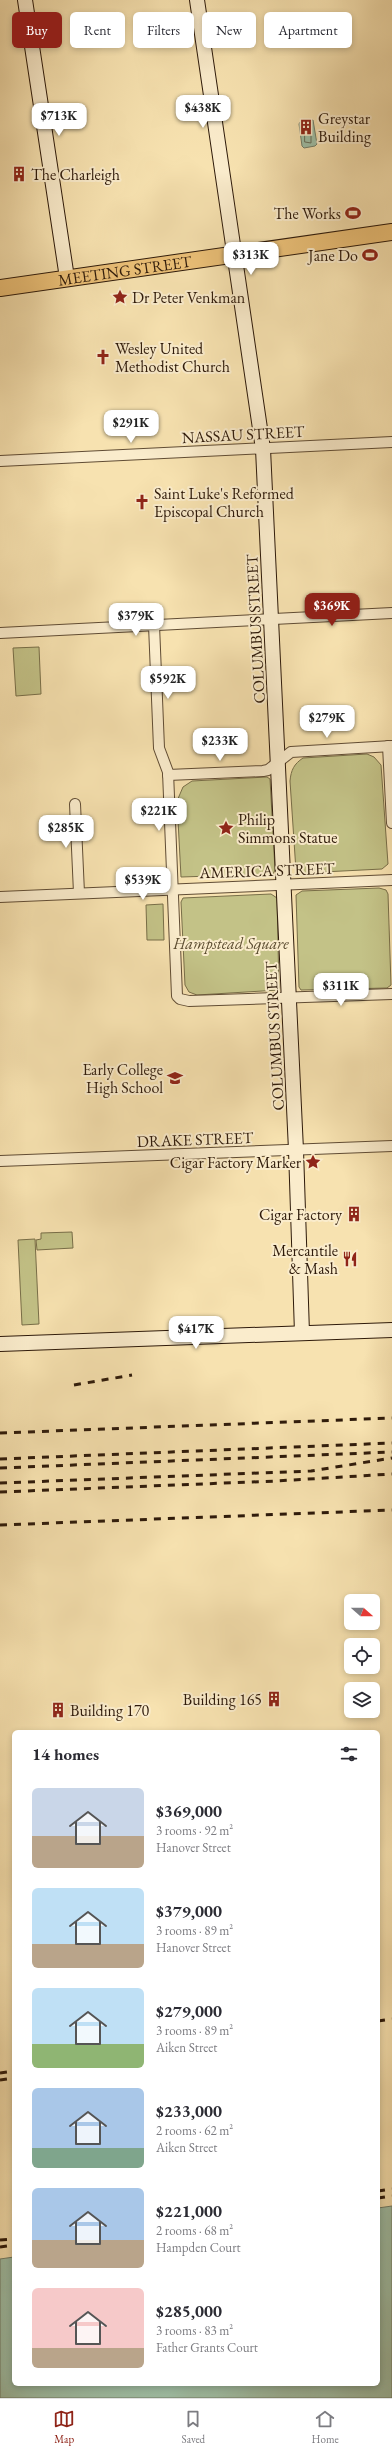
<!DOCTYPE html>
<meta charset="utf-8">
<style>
:root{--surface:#fff;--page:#f2f2f3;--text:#2b2b33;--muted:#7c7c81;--line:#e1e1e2;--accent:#8f2418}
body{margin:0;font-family:"EB Garamond",serif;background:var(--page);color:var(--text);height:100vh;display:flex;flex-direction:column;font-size:15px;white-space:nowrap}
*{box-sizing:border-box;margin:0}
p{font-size:13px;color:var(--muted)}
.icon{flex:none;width:22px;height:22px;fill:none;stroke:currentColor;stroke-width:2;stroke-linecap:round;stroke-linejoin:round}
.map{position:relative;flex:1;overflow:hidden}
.details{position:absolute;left:12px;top:1730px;width:368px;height:656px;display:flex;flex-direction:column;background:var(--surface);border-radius:6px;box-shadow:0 2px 6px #0003}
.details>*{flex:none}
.guide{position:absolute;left:12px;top:12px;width:368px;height:36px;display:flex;gap:8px}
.needle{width:26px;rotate:111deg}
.fabs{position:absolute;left:344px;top:1594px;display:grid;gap:8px}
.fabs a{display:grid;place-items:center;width:36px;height:36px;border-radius:6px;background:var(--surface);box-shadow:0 2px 6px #0003;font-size:20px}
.price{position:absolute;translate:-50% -34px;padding:0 9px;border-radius:8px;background:#fff;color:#222;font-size:13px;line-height:26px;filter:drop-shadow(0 1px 2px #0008)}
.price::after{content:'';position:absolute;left:50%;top:24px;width:12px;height:9px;margin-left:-6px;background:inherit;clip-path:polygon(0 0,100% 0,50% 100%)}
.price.selected{background:var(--accent);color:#fff}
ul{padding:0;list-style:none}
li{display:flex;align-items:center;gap:12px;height:100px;padding:0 20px}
li span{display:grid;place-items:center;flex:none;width:112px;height:80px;border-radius:6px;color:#555}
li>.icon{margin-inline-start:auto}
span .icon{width:48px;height:48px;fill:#fffc;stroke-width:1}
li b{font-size:17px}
h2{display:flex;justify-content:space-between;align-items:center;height:48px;padding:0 20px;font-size:17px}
.chip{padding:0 14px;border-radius:6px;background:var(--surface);box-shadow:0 2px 6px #0003;font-size:14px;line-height:36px}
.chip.selected{background:var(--accent);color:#fff}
.dock{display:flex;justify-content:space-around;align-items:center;height:56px;border-top:1px solid var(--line);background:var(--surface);font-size:11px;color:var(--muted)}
.dock a{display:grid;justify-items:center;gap:2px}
.dock .selected{color:var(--accent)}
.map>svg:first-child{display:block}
.green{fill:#c3c287;stroke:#786e48}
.water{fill:#9ebfa7;stroke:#717d68}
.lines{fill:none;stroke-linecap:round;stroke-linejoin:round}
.shore{stroke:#666c58;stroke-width:1}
.street-casing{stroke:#604c34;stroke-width:12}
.secondary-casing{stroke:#2e1a0a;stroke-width:16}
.primary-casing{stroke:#2e1a0a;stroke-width:18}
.street{stroke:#faeccc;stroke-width:10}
.secondary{stroke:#faeccc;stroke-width:14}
.primary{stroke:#ecc178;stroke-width:16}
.rail{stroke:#2e1a0a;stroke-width:3;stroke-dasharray:7 7;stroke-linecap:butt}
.labels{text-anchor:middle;stroke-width:4;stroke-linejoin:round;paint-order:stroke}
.poi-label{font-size:16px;fill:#2e1a0a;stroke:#faeccc;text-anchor:start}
.street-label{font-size:16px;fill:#2e1a0a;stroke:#faeccc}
.park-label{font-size:16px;font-style:italic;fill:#5b4c30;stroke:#faeccc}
</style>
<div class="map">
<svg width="392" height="2398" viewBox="0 0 392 2398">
<rect width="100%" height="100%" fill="#f7e2b0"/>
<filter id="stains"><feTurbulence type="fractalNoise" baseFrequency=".005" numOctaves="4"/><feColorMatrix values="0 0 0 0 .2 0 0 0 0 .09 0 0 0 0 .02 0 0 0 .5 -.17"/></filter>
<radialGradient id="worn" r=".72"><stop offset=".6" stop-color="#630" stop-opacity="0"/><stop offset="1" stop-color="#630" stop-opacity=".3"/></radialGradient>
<g class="green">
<polygon points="39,647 41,694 16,696 13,648"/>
<path d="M367 754 374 757 381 765 388 864 382 869 303 873 296 871 290 781C291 770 294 764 303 758Z"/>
<polygon points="267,777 270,779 275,870 273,874 181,877 177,801 183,787 192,781"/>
<polygon points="379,888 386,890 388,894 391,985 387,988 301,990 299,987 296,895 302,891"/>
<polygon points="271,894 277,898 279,990 197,995 189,992 185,985 181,902 183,898"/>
<polygon points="163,904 164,940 147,940 146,905"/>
<polygon points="72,1232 73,1248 37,1250 36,1240 41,1239 41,1233"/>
<polygon points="35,1239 39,1324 22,1325 18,1240"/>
</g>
<g class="water">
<polygon points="313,120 317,144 315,146 304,148 302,146 299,124 300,122"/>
<polygon points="392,2206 392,2398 0,2398 0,2259 14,2257 14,2384 378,2384 378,2208"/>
</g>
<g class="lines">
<polygon class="shore" points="305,125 311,126 311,143 305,142"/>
<defs>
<g id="street">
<polyline points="0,461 392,442"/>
<polyline points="154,625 159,748 168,772 177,996 180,999 189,1001 392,994"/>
<polyline points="0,633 392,613"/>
<polyline points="388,746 392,823"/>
<polyline points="168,775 263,771 268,770 291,752 392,746"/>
<polyline points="75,804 79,893"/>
<polyline points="0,897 392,880"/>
<polyline points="0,1161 392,1146"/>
</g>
<g id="secondary">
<polyline points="25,0 67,278"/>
<polyline points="197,0 263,449 296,1150 302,1333"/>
<polyline points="0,1344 392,1330"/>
</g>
<g id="primary">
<path id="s1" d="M0 288 392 232"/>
</g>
</defs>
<use href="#street" class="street-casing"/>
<use href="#secondary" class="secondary-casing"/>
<use href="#primary" class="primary-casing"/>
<use href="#street" class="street"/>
<use href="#secondary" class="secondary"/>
<use href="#primary" class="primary"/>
<g class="rail">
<polyline points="74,1385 132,1375"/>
<polyline points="0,1433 392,1418"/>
<polyline points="0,1459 392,1443"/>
<polyline points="0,1468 392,1452"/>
<polyline points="0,1483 311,1471 392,1458"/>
<polyline points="0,1492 276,1481 392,1474"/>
<polyline points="0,1525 392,1510"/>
<polyline points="378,2021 392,2019"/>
<polyline points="0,2073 14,2071"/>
<polyline points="0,2080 14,2078"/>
<polyline points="378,2191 392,2189"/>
<polyline points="378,2198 392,2196"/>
<polyline points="0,2240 14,2239"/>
<polyline points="0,2247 14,2245"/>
</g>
</g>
<defs>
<symbol id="building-bare" viewBox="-9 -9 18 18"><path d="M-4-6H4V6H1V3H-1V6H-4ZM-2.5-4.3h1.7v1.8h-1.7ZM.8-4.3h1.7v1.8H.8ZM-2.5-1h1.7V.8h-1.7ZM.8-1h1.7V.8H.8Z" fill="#8f2418" stroke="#faeccc" stroke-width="2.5" paint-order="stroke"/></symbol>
<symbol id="stadium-bare" viewBox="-9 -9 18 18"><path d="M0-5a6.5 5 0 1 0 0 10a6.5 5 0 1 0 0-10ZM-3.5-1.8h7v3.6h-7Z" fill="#8f2418" stroke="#faeccc" stroke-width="2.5" paint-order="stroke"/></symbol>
<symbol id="sight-bare" viewBox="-9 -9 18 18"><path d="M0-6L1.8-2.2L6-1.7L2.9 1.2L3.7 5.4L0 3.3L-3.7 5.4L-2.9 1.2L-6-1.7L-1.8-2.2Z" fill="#8f2418" stroke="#faeccc" stroke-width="2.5" paint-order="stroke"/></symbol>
<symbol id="church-bare" viewBox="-9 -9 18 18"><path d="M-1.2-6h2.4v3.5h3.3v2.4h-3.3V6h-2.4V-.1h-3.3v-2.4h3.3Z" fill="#8f2418" stroke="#faeccc" stroke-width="2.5" paint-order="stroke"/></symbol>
<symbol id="school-bare" viewBox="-9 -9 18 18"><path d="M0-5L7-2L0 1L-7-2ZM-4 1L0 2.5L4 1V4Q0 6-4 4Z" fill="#8f2418" stroke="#faeccc" stroke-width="2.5" paint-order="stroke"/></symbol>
<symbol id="restaurant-bare" viewBox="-9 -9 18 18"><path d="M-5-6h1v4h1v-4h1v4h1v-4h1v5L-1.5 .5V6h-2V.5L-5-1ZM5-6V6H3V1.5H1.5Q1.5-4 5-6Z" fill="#8f2418" stroke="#faeccc" stroke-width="2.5" paint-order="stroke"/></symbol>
</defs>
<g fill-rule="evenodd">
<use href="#building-bare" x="295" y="116" width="22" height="22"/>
<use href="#building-bare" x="8" y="163" width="22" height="22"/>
<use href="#stadium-bare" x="342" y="202" width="22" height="22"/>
<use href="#stadium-bare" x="359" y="244" width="22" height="22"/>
<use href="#sight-bare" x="109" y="286" width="22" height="22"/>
<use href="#church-bare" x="92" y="346" width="22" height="22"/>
<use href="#church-bare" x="131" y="491" width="22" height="22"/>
<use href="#sight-bare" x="215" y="817" width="22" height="22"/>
<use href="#school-bare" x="164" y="1067" width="22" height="22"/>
<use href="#sight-bare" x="302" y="1151" width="22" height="22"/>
<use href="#building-bare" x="343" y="1203" width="22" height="22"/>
<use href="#restaurant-bare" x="339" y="1248" width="22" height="22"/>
<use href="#building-bare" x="263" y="1688" width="22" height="22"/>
<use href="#building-bare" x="47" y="1699" width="22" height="22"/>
</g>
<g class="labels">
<g class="poi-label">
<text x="318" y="124">Greystar<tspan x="318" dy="18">Building</tspan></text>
<text x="31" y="180">The Charleigh</text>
<text x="341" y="219" text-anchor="end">The Works</text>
<text x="358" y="261" text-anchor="end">Jane Do</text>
<text x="132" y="303">Dr Peter Venkman</text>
<text x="115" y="354">Wesley United<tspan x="115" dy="18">Methodist Church</tspan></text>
<text x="154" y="499">Saint Luke's Reformed<tspan x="154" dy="18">Episcopal Church</tspan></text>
<text x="238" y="825">Philip<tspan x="238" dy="18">Simmons Statue</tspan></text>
<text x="163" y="1075" text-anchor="end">Early College<tspan x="163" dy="18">High School</tspan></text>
<text x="301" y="1168" text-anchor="end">Cigar Factory Marker</text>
<text x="342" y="1220" text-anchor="end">Cigar Factory</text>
<text x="338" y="1256" text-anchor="end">Mercantile<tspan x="338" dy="18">&amp; Mash</tspan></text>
<text x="262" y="1705" text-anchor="end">Building 165</text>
<text x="70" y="1716">Building 170</text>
</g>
<g class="street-label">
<text dy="6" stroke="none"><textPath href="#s1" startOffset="126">MEETING STREET</textPath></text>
<text transform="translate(243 434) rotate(-3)" y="6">NASSAU STREET</text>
<text transform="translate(255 629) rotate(-93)" y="6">COLUMBUS STREET</text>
<text transform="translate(267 870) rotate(-2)" y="6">AMERICA STREET</text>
<text transform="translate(274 1036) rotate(-93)" y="6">COLUMBUS STREET</text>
<text transform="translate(195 1139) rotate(-2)" y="6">DRAKE STREET</text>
</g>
<g class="park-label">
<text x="231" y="949">Hampstead Square</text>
</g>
</g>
<rect width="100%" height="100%" filter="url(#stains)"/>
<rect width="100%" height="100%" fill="url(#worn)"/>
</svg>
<div class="fabs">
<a><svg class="needle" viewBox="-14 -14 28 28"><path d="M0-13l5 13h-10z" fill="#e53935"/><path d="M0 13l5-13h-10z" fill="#7c7c81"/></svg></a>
<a><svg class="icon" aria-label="locate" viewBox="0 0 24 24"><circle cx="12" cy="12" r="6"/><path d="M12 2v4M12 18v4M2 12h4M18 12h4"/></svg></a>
<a><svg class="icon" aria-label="layers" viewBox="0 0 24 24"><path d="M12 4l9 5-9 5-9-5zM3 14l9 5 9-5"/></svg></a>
</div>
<b class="price" style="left:203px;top:129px">$438K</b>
<b class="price" style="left:59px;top:137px">$713K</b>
<b class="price" style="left:251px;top:276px">$313K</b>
<b class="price" style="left:131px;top:444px">$291K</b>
<b class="price selected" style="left:332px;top:627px">$369K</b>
<b class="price" style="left:136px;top:637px">$379K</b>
<b class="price" style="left:168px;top:700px">$592K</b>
<b class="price" style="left:327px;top:739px">$279K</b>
<b class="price" style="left:220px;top:762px">$233K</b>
<b class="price" style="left:159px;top:832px">$221K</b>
<b class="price" style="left:66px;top:849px">$285K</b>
<b class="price" style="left:143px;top:901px">$539K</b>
<b class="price" style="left:341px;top:1007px">$311K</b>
<b class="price" style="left:196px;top:1350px">$417K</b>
<div class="guide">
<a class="chip selected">Buy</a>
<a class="chip">Rent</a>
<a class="chip">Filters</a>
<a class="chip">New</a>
<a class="chip">Apartment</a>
</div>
<section class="details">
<h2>14 homes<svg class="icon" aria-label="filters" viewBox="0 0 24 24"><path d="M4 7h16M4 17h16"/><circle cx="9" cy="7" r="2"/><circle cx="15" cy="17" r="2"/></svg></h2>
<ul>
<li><span style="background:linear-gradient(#c9d6e8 60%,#b9a48a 0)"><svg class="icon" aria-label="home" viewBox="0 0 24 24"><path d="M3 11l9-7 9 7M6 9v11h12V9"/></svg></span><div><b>$369,000</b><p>3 rooms · 92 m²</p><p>Hanover Street</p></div></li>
<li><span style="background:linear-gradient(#bfe0f5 70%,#b9a48a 0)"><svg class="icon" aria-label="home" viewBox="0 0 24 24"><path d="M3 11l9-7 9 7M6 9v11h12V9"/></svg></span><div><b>$379,000</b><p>3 rooms · 89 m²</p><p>Hanover Street</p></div></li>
<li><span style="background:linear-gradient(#bfe0f5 70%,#8fb573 0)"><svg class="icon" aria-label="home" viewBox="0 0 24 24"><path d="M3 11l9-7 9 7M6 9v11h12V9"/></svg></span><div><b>$279,000</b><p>3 rooms · 89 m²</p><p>Aiken Street</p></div></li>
<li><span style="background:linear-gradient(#a9c7e8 75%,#7fa58c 0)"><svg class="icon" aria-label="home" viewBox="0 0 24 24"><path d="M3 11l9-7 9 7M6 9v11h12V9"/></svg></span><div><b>$233,000</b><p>2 rooms · 62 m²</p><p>Aiken Street</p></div></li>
<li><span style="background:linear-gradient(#a9c7e8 65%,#b9a48a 0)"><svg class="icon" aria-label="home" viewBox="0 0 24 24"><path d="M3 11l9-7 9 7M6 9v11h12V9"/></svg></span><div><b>$221,000</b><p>2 rooms · 68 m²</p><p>Hampden Court</p></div></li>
<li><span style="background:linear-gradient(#f6c9c9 75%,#b9a48a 0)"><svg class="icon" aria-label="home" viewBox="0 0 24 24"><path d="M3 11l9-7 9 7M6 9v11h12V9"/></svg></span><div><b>$285,000</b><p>3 rooms · 83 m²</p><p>Father Grants Court</p></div></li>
</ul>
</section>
</div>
<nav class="dock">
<a class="selected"><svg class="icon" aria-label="map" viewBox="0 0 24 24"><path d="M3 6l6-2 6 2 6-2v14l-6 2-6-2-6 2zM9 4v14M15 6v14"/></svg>Map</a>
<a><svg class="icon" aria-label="saved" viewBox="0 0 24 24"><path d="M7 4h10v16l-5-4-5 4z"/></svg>Saved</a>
<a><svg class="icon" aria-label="home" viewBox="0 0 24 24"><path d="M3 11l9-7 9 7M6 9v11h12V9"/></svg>Home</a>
</nav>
